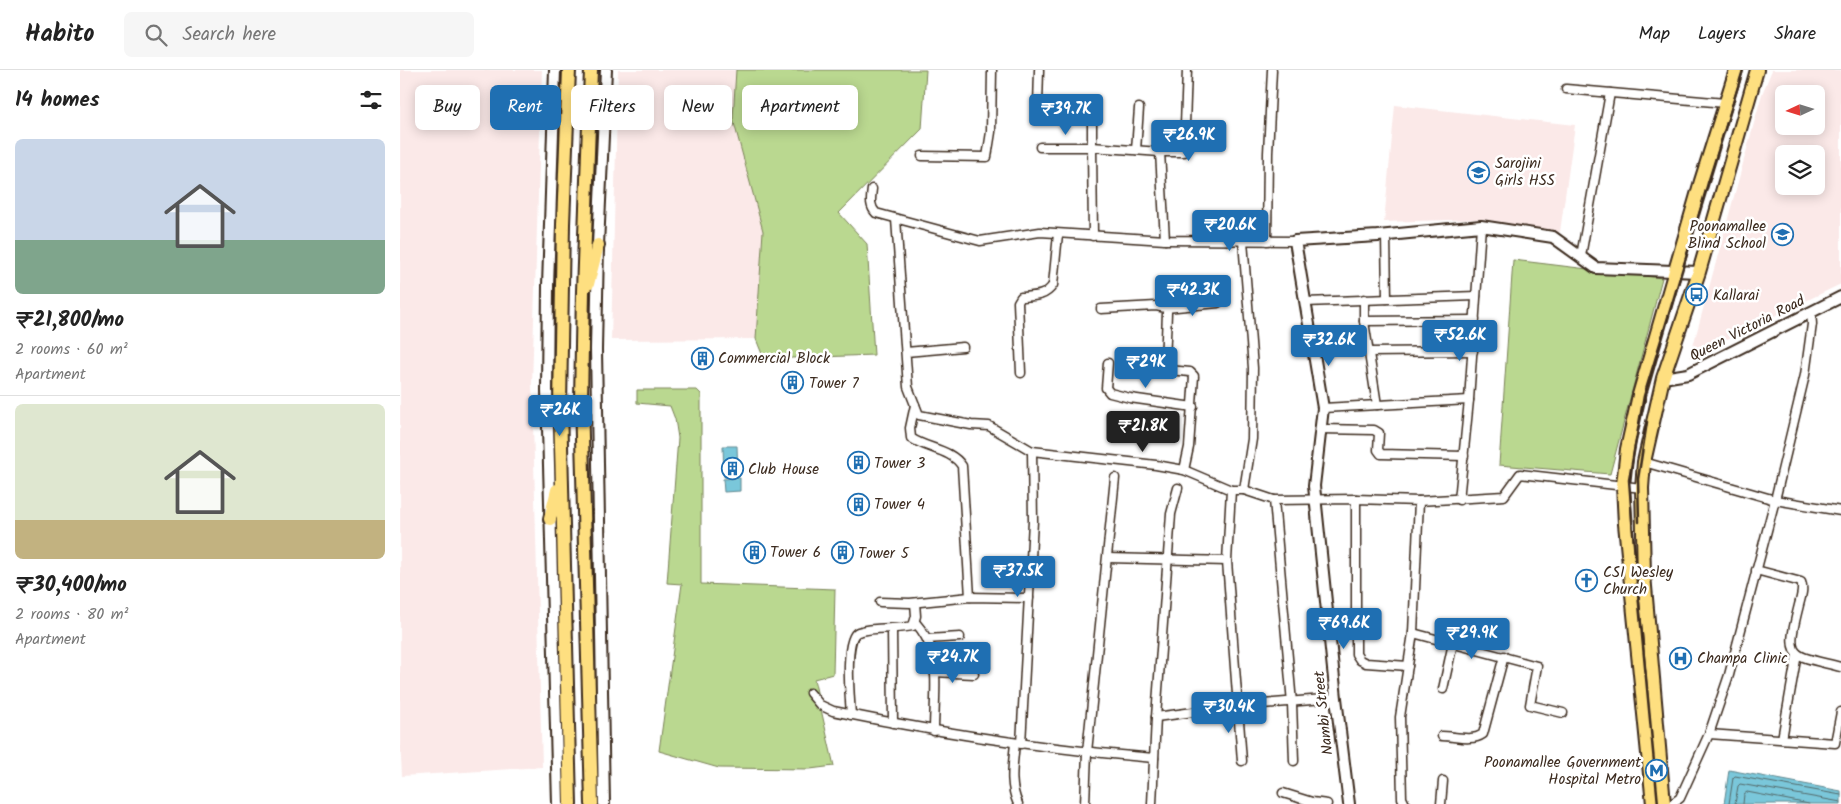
<!DOCTYPE html>
<meta charset="utf-8">
<style>
:root{--surface:#fff;--page:#f6f6f6;--text:#222;--muted:#767676;--line:#e0e0e0;--accent:#1f6fb2}
body{margin:0;font-family:Kalam,sans-serif;background:var(--page);color:var(--text);height:100vh;display:flex;flex-direction:column;font-size:19px;white-space:nowrap}
*{box-sizing:border-box;margin:0}
p{font-size:16px;color:var(--muted)}
.icon{flex:none;width:28px;height:28px;fill:none;stroke:currentColor;stroke-width:2;stroke-linecap:round;stroke-linejoin:round}
.map{position:relative;flex:1;overflow:hidden}
.sheet{display:flex;flex-direction:column;background:var(--surface);width:400px}
.sheet>*{flex:none}
.hud{position:absolute;left:15px;top:15px;width:475px;height:45px;display:flex;gap:10px}
.needle{width:32px;rotate:266deg}
.fabs{position:absolute;left:1375px;top:15px;display:grid;gap:10px}
.fabs a{display:grid;place-items:center;width:50px;height:50px;border-radius:8px;background:var(--surface);box-shadow:0 2px 12px #0003;font-size:25px}
.price{position:absolute;translate:-50% -42px;padding:0 11px;border-radius:5px;background:var(--accent);color:#fff;font-size:16px;line-height:32px;filter:drop-shadow(0 1px 2px #0008)}
.price::after{content:'';position:absolute;left:50%;top:30px;width:15px;height:11px;margin-left:-8px;background:inherit;clip-path:polygon(0 0,100% 0,50% 100%)}
.price.current{background:#222;color:#fff}
ul{padding:0;list-style:none}
li{display:grid;align-content:center;gap:10px;height:265px;padding:0 15px}
li+li{border-top:1px solid var(--line)}
li span{display:grid;place-items:center;height:155px;border-radius:8px;color:#555}
li>.icon{margin-inline-start:auto}
span .icon{width:90px;height:90px;fill:#fffc;stroke-width:1}
li b{font-size:21px}
h2{display:flex;justify-content:space-between;align-items:center;height:60px;padding:0 15px;font-size:21px}
.tag{padding:0 18px;border-radius:8px;background:var(--surface);box-shadow:0 2px 12px #0003;font-size:18px;line-height:45px}
.tag.current{background:var(--accent);color:#fff}
header{display:flex;align-items:center;gap:30px;box-sizing:border-box;height:70px;padding:0 25px;background:var(--surface);border-bottom:1px solid var(--line)}
header strong{font-size:24px}
nav{display:flex;gap:28px;margin-inline-start:auto;font-size:18px}
.search{width:350px;height:45px;background:var(--page);display:flex;align-items:center;gap:12px;box-sizing:border-box;padding:0 18px;border-radius:8px;color:var(--muted);font-size:19px}
main{display:flex;flex:1;min-height:0}
.map>svg:first-child{display:block}
.built{fill:#fbe9e8;fill-rule:evenodd}
.green{fill:#bad890;stroke:#7a8157}
.water{fill:#7ac7da;stroke:#61888f}
.lines{fill:none;stroke-linecap:round;stroke-linejoin:round}
.shore{stroke:#546969;stroke-width:1}
.minor-casing{stroke:#3b2a1e;stroke-width:11}
.tertiary-casing{stroke:#3b2a1e;stroke-width:14}
.primary-casing{stroke:#3b2a1e;stroke-width:16}
.trunk-casing{stroke:#3b2a1e;stroke-width:16}
.minor{stroke:#fff;stroke-width:8}
.tertiary{stroke:#fff;stroke-width:10}
.primary{stroke:#fedf80;stroke-width:12}
.trunk{stroke:#fedf80;stroke-width:12}
.rail{stroke:#3b2a1e;stroke-width:2.5}
.labels{text-anchor:middle;stroke-width:5;stroke-linejoin:round;paint-order:stroke}
.poi-label{font-size:15px;fill:#3b2a1e;stroke:#fff;text-anchor:start}
.street-label{font-size:15px;fill:#3b2a1e;stroke:#fff}
</style>
<header>
<strong>Habito</strong>
<div class="search"><svg class="icon" aria-label="search" viewBox="0 0 24 24"><circle cx="10" cy="10" r="6"/><path d="M15 15l6 6"/></svg>Search here</div>
<nav><a>Map</a><a>Layers</a><a>Share</a></nav>
</header>
<main>
<section class="sheet">
<h2>14 homes<svg class="icon" aria-label="filters" viewBox="0 0 24 24"><path d="M4 7h16M4 17h16"/><circle cx="9" cy="7" r="2"/><circle cx="15" cy="17" r="2"/></svg></h2>
<ul>
<li><span style="background:linear-gradient(#c9d6e8 65%,#7fa58c 0)"><svg class="icon" aria-label="home" viewBox="0 0 24 24"><path d="M3 11l9-7 9 7M6 9v11h12V9"/></svg></span><div><b>₹21,800/mo</b><p>2 rooms · 60 m²</p><p>Apartment</p></div></li>
<li><span style="background:linear-gradient(#dfe7d0 75%,#c2b280 0)"><svg class="icon" aria-label="home" viewBox="0 0 24 24"><path d="M3 11l9-7 9 7M6 9v11h12V9"/></svg></span><div><b>₹30,400/mo</b><p>2 rooms · 80 m²</p><p>Apartment</p></div></li>
</ul>
</section>
<div class="map">
<svg width="1441" height="734" viewBox="0 0 1441 734">
<rect width="100%" height="100%" fill="#fff"/>
<filter id="ink" filterUnits="userSpaceOnUse"><feTurbulence type="fractalNoise" baseFrequency=".02" numOctaves="2"/><feDisplacementMap in="SourceGraphic" scale="10" xChannelSelector="R" yChannelSelector="G"/><feConvolveMatrix kernelMatrix="1 2 1 2 8 2 1 2 1" color-interpolation-filters="sRGB"/></filter>
<g filter="url(#ink)">
<g class="built">
<polygon points="0,0 142,0 132,314 142,697 2,706 0,670"/>
<polygon points="218,0 336,0 333,49 363,161 356,269 211,270"/>
<path d="M1372 0H1441V214L1290 287 1362 24ZM1384 24H1416V56H1384ZM1384 84H1416V116H1384Z"/>
<polygon points="995,35 1175,55 1160,162 1082,149 984,152"/>
</g>
<g class="green">
<polygon points="336,0 526,0 522,59 439,143 467,174 474,285 364,289 356,269 363,161 333,49"/>
<polygon points="1113,190 1262,208 1210,404 1099,395"/>
<polygon points="237,320 297,320 301,324 301,514 435,519 433,604 414,609 434,696 410,699 319,698 259,681 282,514 267,513 278,368 275,349 270,336 237,333"/>
</g>
<g class="water">
<polygon points="323,376 337,376 338,407 324,407"/>
<polygon points="340,408 340,421 324,422 323,409"/>
<polygon points="1329,700 1441,721 1441,734 1324,734"/>
</g>
<g class="lines">
<g class="shore">
<polyline points="1329,734 1333,708 1335,706 1441,725"/>
<polyline points="1335,734 1338,716 1340,714 1441,732"/>
<polyline points="1343,734 1344,724 1347,722 1409,734"/>
</g>
<defs>
<g id="minor">
<polyline points="1166,19 1325,33"/>
<polyline points="638,36 639,0"/>
<polyline points="640,77 692,77 692,55"/>
<polyline points="736,80 739,38"/>
<polyline points="522,86 587,87 591,62 592,0"/>
<path d="M472 119C471 128 469 136 476 143L580 171 640 162 765 170 895 171"/>
<polyline points="496,149 508,317 519,345 571,355 589,356 632,381 756,395 784,400 831,420 844,420 874,430 956,429 1019,431 1104,426 1120,404 1242,418"/>
<polyline points="986,165 987,229"/>
<polyline points="693,166 692,77 760,82"/>
<polyline points="765,170 760,82 784,82 787,0"/>
<polyline points="843,171 853,298 852,369 844,420"/>
<polyline points="867,171 868,83 872,0"/>
<polyline points="1181,186 1210,23"/>
<polyline points="964,229 964,251 977,335"/>
<polyline points="905,232 1076,226"/>
<polyline points="766,238 818,233"/>
<polyline points="701,239 756,236 766,238 767,242 765,294 769,300 790,302 794,306 789,377 784,400"/>
<polyline points="964,251 1075,250"/>
<polyline points="506,282 563,277"/>
<polyline points="969,282 1073,281"/>
<polyline points="708,293 706,318 710,323 730,328 793,337"/>
<path d="M621 303 618 232 621 227C634 226 645 227 653 215L658 164"/>
<path d="M515 335 510 358 511 368C527 379 551 379 562 396L570 527"/>
<polyline points="923,338 1069,330"/>
<polyline points="920,359 974,360 979,363 978,380 981,384 1064,386"/>
<polyline points="1244,392 1375,430 1441,441"/>
<polyline points="831,420 827,491 842,691"/>
<polyline points="956,429 956,584 960,590 966,593 1008,596"/>
<polyline points="874,430 892,633 894,691"/>
<polyline points="1059,430 1069,330 1081,156"/>
<polyline points="708,488 827,491"/>
<path d="M1356 500 1401 512C1404 519 1401 527 1399 535 1385 590 1390 584 1441 597"/>
<polyline points="480,532 510,533 570,527 629,528"/>
<path d="M515 552C523 561 529 571 532 583 538 604 534 638 534 661"/>
<polyline points="492,558 493,653"/>
<polyline points="1013,563 1137,596 1130,635 1163,643"/>
<polyline points="527,569 560,567"/>
<polyline points="534,602 574,604"/>
<polyline points="1043,619 1053,573"/>
<path d="M410 623 420 635 433 641C540 663 646 679 754 688"/>
<path d="M451 645C450 630 444 567 458 562 475 556 495 560 513 556L516 546 515 533"/>
<polyline points="756,647 838,636 936,628"/>
<polyline points="1309,664 1435,673 1441,642"/>
<path d="M1042 666C1054 666 1072 672 1083 664L1104 586"/>
<polyline points="1382,669 1397,584"/>
<path d="M615 673C613 696 609 713 618 734"/>
<polyline points="621,674 633,451 632,381"/>
<polyline points="883,723 912,732 927,734"/>
<polyline points="685,734 687,682 715,408"/>
<polyline points="752,734 756,647 771,444 778,418"/>
<polyline points="1005,734 1002,728 1000,647 1013,563 1019,431"/>
<polyline points="1041,734 1043,711"/>
<polyline points="1272,734 1280,728 1309,664 1329,605 1375,430 1405,305 1412,254 1411,242"/>
</g>
<g id="tertiary">
<polyline points="155,0 148,216 147,320 158,734"/>
<polyline points="1263,308 1288,304 1441,227"/>
<polyline points="204,734 196,280 198,175 206,0"/>
<polyline points="949,734 936,628 914,416 923,338 895,171 978,166 1081,156 1153,167 1196,198 1299,202"/>
</g>
<g id="primary">
<polyline points="1253,734 1225,454 1223,415 1227,379 1239,325 1301,111 1336,0"/>
<polyline points="1264,734 1244,505 1242,418 1244,392 1263,308 1299,202 1357,0"/>
</g>
<g id="trunk">
<polyline points="169,0 163,154 160,336 170,734"/>
<polyline points="191,0 183,221 181,331 192,734"/>
<polyline points="188,214 198,175"/>
<polyline points="150,449 157,420"/>
</g>
</defs>
<use href="#minor" class="minor-casing"/>
<use href="#tertiary" class="tertiary-casing"/>
<use href="#primary" class="primary-casing"/>
<use href="#trunk" class="trunk-casing"/>
<use href="#minor" class="minor"/>
<use href="#tertiary" class="tertiary"/>
<use href="#primary" class="primary"/>
<use href="#trunk" class="trunk"/>
<g class="rail">
<polyline points="1239,452 1238,409 1247,352"/>
<polyline points="1258,734 1237,513 1229,410 1244,326 1343,0"/>
</g>
</g>
</g>
<defs>
<symbol id="school-ring" viewBox="-11 -11 22 22"><circle r="9.5" fill="#fff" stroke="#1f6fb2" stroke-width="1.5"/><path d="M0-5L7-2L0 1L-7-2ZM-4 1L0 2.5L4 1V4Q0 6-4 4Z" fill="#1f6fb2"/></symbol>
<symbol id="bus-ring" viewBox="-11 -11 22 22"><circle r="9.5" fill="#fff" stroke="#1f6fb2" stroke-width="1.5"/><path d="M-5-6H5V4H4V6H2V4H-2V6H-4V4H-5ZM-3.5-4V0h7V-4ZM-3.5 1.2v1.5H-2V1.2ZM2 1.2v1.5H3.5V1.2Z" fill="#1f6fb2"/></symbol>
<symbol id="building-ring" viewBox="-11 -11 22 22"><circle r="9.5" fill="#fff" stroke="#1f6fb2" stroke-width="1.5"/><path d="M-4-6H4V6H1V3H-1V6H-4ZM-2.5-4.3h1.7v1.8h-1.7ZM.8-4.3h1.7v1.8H.8ZM-2.5-1h1.7V.8h-1.7ZM.8-1h1.7V.8H.8Z" fill="#1f6fb2"/></symbol>
<symbol id="church-ring" viewBox="-11 -11 22 22"><circle r="9.5" fill="#fff" stroke="#1f6fb2" stroke-width="1.5"/><path d="M-1.2-6h2.4v3.5h3.3v2.4h-3.3V6h-2.4V-.1h-3.3v-2.4h3.3Z" fill="#1f6fb2"/></symbol>
<symbol id="hospital-ring" viewBox="-11 -11 22 22"><circle r="9.5" fill="#fff" stroke="#1f6fb2" stroke-width="1.5"/><path d="M-5-5h3v3.5h4V-5h3V5h-3V1.5h-4V5h-3Z" fill="#1f6fb2"/></symbol>
<symbol id="metro-ring" viewBox="-11 -11 22 22"><circle r="9.5" fill="#fff" stroke="#1f6fb2" stroke-width="1.5"/><path d="M-5.5 5V-5H-3L0 0L3-5H5.5V5H3V-.5L0 4L-3-.5V5Z" fill="#1f6fb2"/></symbol>
</defs>
<g fill-rule="evenodd">
<use href="#school-ring" x="1066" y="90" width="25" height="25"/>
<use href="#school-ring" x="1370" y="152" width="25" height="25"/>
<use href="#bus-ring" x="1284" y="212" width="25" height="25"/>
<use href="#building-ring" x="290" y="276" width="25" height="25"/>
<use href="#building-ring" x="380" y="300" width="25" height="25"/>
<use href="#building-ring" x="446" y="380" width="25" height="25"/>
<use href="#building-ring" x="320" y="386" width="25" height="25"/>
<use href="#building-ring" x="446" y="422" width="25" height="25"/>
<use href="#building-ring" x="342" y="470" width="25" height="25"/>
<use href="#building-ring" x="430" y="470" width="25" height="25"/>
<use href="#church-ring" x="1174" y="498" width="25" height="25"/>
<use href="#hospital-ring" x="1268" y="576" width="25" height="25"/>
<use href="#metro-ring" x="1244" y="688" width="25" height="25"/>
</g>
<g class="labels">
<g class="poi-label">
<text x="1095" y="98">Sarojini<tspan x="1095" dy="17">Girls HSS</tspan></text>
<text x="1366" y="161" text-anchor="end">Poonamallee<tspan x="1366" dy="17">Blind School</tspan></text>
<text x="1313" y="230">Kallarai</text>
<text x="318" y="293">Commercial Block</text>
<text x="409" y="318">Tower 7</text>
<text x="474" y="398">Tower 3</text>
<text x="348" y="404">Club House</text>
<text x="474" y="439">Tower 4</text>
<text x="370" y="487">Tower 6</text>
<text x="458" y="488">Tower 5</text>
<text x="1203" y="507">CSI Wesley<tspan x="1203" dy="17">Church</tspan></text>
<text x="1297" y="593">Champa Clinic</text>
<text x="1241" y="697" text-anchor="end">Poonamallee Government<tspan x="1241" dy="17">Hospital Metro</tspan></text>
</g>
<g class="street-label">
<text transform="translate(1347 258) rotate(-27)" y="5">Queen Victoria Road</text>
<text transform="translate(923 643) rotate(-96)" y="5">Nambi Street</text>
</g>
</g>
</svg>
<div class="fabs">
<a><svg class="needle" viewBox="-14 -14 28 28"><path d="M0-13l5 13h-10z" fill="#e53935"/><path d="M0 13l5-13h-10z" fill="#767676"/></svg></a>
<a><svg class="icon" aria-label="layers" viewBox="0 0 24 24"><path d="M12 4l9 5-9 5-9-5zM3 14l9 5 9-5"/></svg></a>
</div>
<b class="price" style="left:666px;top:66px">₹39.7K</b>
<b class="price" style="left:789px;top:92px">₹26.9K</b>
<b class="price" style="left:830px;top:182px">₹20.6K</b>
<b class="price" style="left:793px;top:247px">₹42.3K</b>
<b class="price" style="left:1060px;top:292px">₹52.6K</b>
<b class="price" style="left:929px;top:297px">₹32.6K</b>
<b class="price" style="left:746px;top:319px">₹29K</b>
<b class="price" style="left:160px;top:367px">₹26K</b>
<b class="price current" style="left:743px;top:383px">₹21.8K</b>
<b class="price" style="left:618px;top:528px">₹37.5K</b>
<b class="price" style="left:944px;top:580px">₹69.6K</b>
<b class="price" style="left:1072px;top:590px">₹29.9K</b>
<b class="price" style="left:553px;top:614px">₹24.7K</b>
<b class="price" style="left:829px;top:664px">₹30.4K</b>
<div class="hud">
<a class="tag">Buy</a>
<a class="tag current">Rent</a>
<a class="tag">Filters</a>
<a class="tag">New</a>
<a class="tag">Apartment</a>
</div>
</div>
</main>
